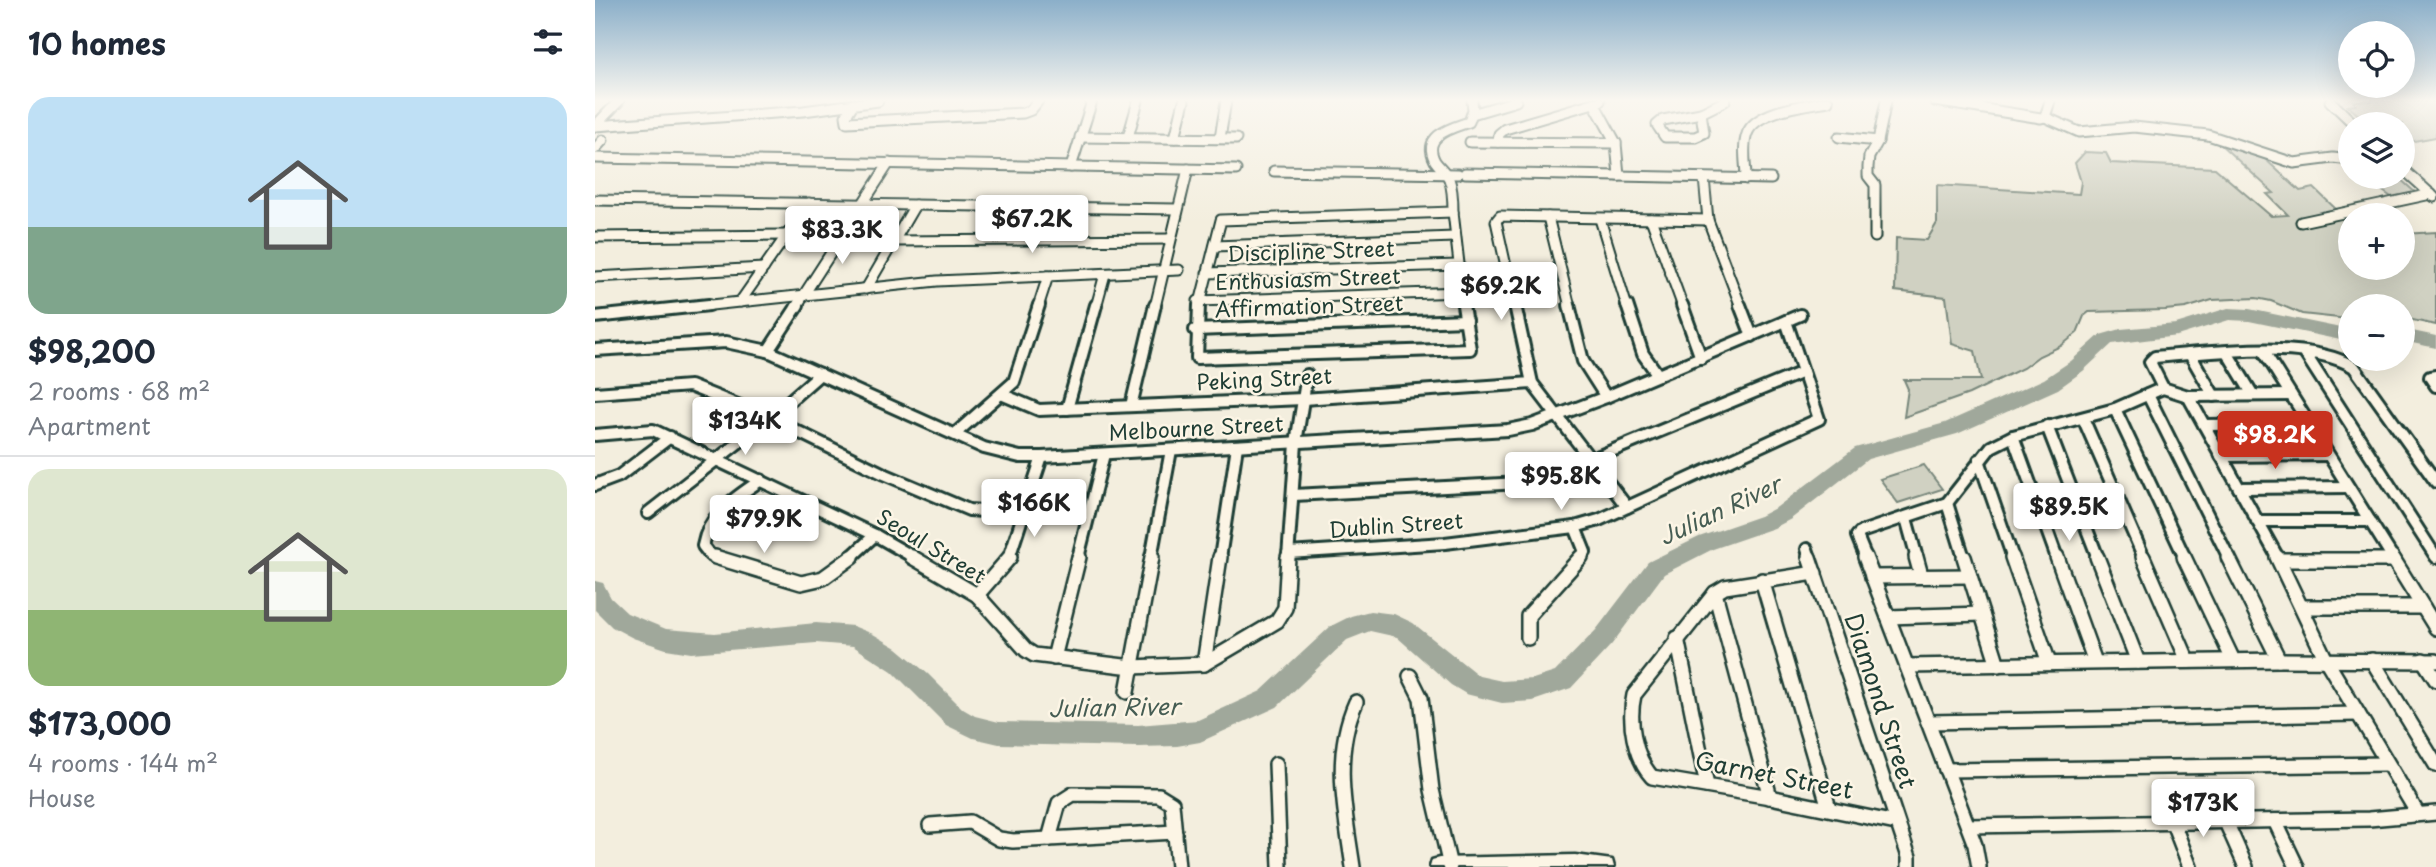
<!DOCTYPE html>
<meta charset="utf-8">
<style>
:root{--surface:#fff;--page:#f6f6f7;--text:#1f2937;--muted:#747a83;--line:#e0e1e3;--accent:#c8321e}
body{margin:0;font-family:"Playpen Sans",sans-serif;background:var(--page);color:var(--text);height:100vh;display:flex;flex-direction:column;font-size:26px;white-space:nowrap}
*{box-sizing:border-box;margin:0}
p{font-size:23px;color:var(--muted)}
.icon{flex:none;width:38px;height:38px;fill:none;stroke:currentColor;stroke-width:2;stroke-linecap:round;stroke-linejoin:round}
.map{position:relative;flex:1;overflow:hidden}
.panel{display:flex;flex-direction:column;background:var(--surface);width:595px}
.panel>*{flex:none}
.tools{position:absolute;left:1743px;top:21px;display:grid;gap:14px}
.tools a{display:grid;place-items:center;width:77px;height:77px;border-radius:50%;background:var(--surface);box-shadow:0 7px 28px #0002;font-size:35px}
.price{position:absolute;translate:-50% -60px;padding:0 16px;border-radius:7px;background:#fff;color:#222;font-size:23px;line-height:46px;filter:drop-shadow(0 2px 4px #0008)}
.price::after{content:'';position:absolute;left:50%;top:42px;width:21px;height:16px;margin-left:-10px;background:inherit;clip-path:polygon(0 0,100% 0,50% 100%)}
.price.active{background:var(--accent);color:#fff}
ul{padding:0;list-style:none}
li{display:grid;align-content:center;gap:14px;height:371px;padding:0 28px}
li+li{border-top:2px solid var(--line)}
li span{display:grid;place-items:center;height:217px;border-radius:21px;color:#555}
li>.icon{margin-inline-start:auto}
span .icon{width:126px;height:126px;fill:#fffc;stroke-width:1}
li b{font-size:30px}
h2{display:flex;justify-content:space-between;align-items:center;height:84px;padding:0 28px;font-size:30px}
main{display:flex;flex:1;min-height:0}
.map>svg:first-child{display:block}
.green{fill:#d0d1c2;stroke:#78877b;stroke-width:2}
.lines{fill:none;stroke-linecap:round;stroke-linejoin:round}
.river{fill:#a0a89b;fill-rule:evenodd}
.minor-far2-casing{stroke:#1f3d34;stroke-width:13}
.minor-far1-casing{stroke:#1f3d34;stroke-width:16}
.minor-casing{stroke:#1f3d34;stroke-width:18}
.major-casing{stroke:#1f3d34;stroke-width:5}
.minor-far2{stroke:#fcf5e5;stroke-width:9}
.minor-far1{stroke:#fcf5e5;stroke-width:10}
.minor{stroke:#fcf5e5;stroke-width:13}
.major{fill:#fcf5e5;fill-rule:evenodd}
.labels{text-anchor:middle;stroke-width:5;stroke-linejoin:round;paint-order:stroke}
.street-label{font-size:21px;fill:#1f3d34;stroke:#fcf5e5}
.water-label{font-size:23px;font-style:italic;fill:#465d53;stroke:#fcf5e5}
.near-street-label{font-size:24px;fill:#1f3d34;stroke:#fcf5e5}
</style>
<main>
<section class="panel">
<h2>10 homes<svg class="icon" aria-label="filters" viewBox="0 0 24 24"><path d="M4 7h16M4 17h16"/><circle cx="9" cy="7" r="2"/><circle cx="15" cy="17" r="2"/></svg></h2>
<ul>
<li><span style="background:linear-gradient(#bfe0f5 60%,#7fa58c 0)"><svg class="icon" aria-label="home" viewBox="0 0 24 24"><path d="M3 11l9-7 9 7M6 9v11h12V9"/></svg></span><div><b>$98,200</b><p>2 rooms · 68 m²</p><p>Apartment</p></div></li>
<li><span style="background:linear-gradient(#dfe7d0 65%,#8fb573 0)"><svg class="icon" aria-label="home" viewBox="0 0 24 24"><path d="M3 11l9-7 9 7M6 9v11h12V9"/></svg></span><div><b>$173,000</b><p>4 rooms · 144 m²</p><p>House</p></div></li>
</ul>
</section>
<div class="map">
<svg width="1841" height="867" viewBox="0 0 1841 867">
<rect width="100%" height="100%" fill="#f3eede"/>
<filter id="ink" filterUnits="userSpaceOnUse"><feTurbulence type="fractalNoise" baseFrequency=".0143" numOctaves="2"/><feDisplacementMap in="SourceGraphic" scale="14" xChannelSelector="R" yChannelSelector="G"/><feConvolveMatrix kernelMatrix="1 2 1 2 8 2 1 2 1" color-interpolation-filters="sRGB"/></filter>
<g filter="url(#ink)">
<g class="green">
<polygon points="1758,101 1841,101 1841,137 1808,143 1808,124 1774,124 1753,106 1761,105"/>
<polygon points="1614,134 1657,147 1705,191 1719,188 1744,212 1701,222 1704,225 1765,211 1769,215 1755,215 1755,268 1808,268 1808,234 1841,232 1841,325 1808,318 1808,306 1755,306 1755,319 1753,319 1707,314 1676,301 1661,298 1617,300 1591,308 1570,310 1494,312 1489,316 1482,333 1466,346 1444,356 1428,368 1374,394 1309,417 1313,389 1309,380 1386,380 1380,351 1357,344 1351,297 1300,291 1301,238 1332,240 1342,223 1342,185 1484,194 1486,182 1480,163 1490,152 1511,153 1516,163 1620,168 1676,216 1693,215 1672,194 1679,193"/>
<polygon points="1768,177 1803,177 1822,194 1799,199"/>
<polygon points="1329,465 1347,489 1303,503 1285,479"/>
</g>
<g class="lines">
<g class="river">
<polygon points="1633,308 1654,309 1755,330 1755,342 1654,321 1634,320 1582,336 1517,344 1488,371 1463,389 1362,434 1273,459 1196,519 1179,528 1118,549 1069,574 1017,644 976,688 938,701 907,703 871,694 856,685 802,637 775,631 752,640 682,707 605,742 582,746 543,747 404,744 378,738 351,725 297,671 258,646 221,643 96,653 71,649 38,638 17,627 0,610 0,581 8,583 16,598 32,613 71,629 120,633 221,623 258,626 278,634 302,648 333,674 368,709 380,716 404,722 543,725 603,720 666,691 736,626 756,616 775,611 799,614 818,623 884,676 907,681 938,679 960,672 1001,630 1053,562 1104,537 1165,516 1182,507 1260,448 1350,423 1449,379 1476,361 1505,335 1526,329 1581,324"/>
<polygon points="1808,329 1841,336 1841,348 1808,341"/>
</g>
<defs>
<g id="minor-far2">
<polyline points="1340,101 1446,118 1450,117 1455,101"/>
<polyline points="1735,101 1759,124"/>
<polyline points="999,103 1021,143 1024,176"/>
<polyline points="258,104 251,116 252,122 428,113 436,110 443,101"/>
<polygon points="1106,113 1109,133 1100,137 1070,137 1062,125 1068,120"/>
<polyline points="1106,113 1130,101"/>
<polyline points="877,114 921,101"/>
<polyline points="1450,117 1484,132 1539,127 1613,135 1699,163 1738,158 1755,160"/>
<polyline points="0,126 208,111 283,101"/>
<polyline points="0,126 24,101"/>
<polyline points="485,137 641,139"/>
<polyline points="533,137 543,101"/>
<polyline points="1244,137 1283,141"/>
<polyline points="580,138 589,101"/>
<polyline points="625,138 631,101"/>
<polyline points="875,142 1021,143"/>
<polyline points="903,142 904,134 910,129 1005,101"/>
<polyline points="0,149 8,140"/>
<polyline points="0,158 641,170"/>
<polyline points="476,167 497,101"/>
<polyline points="1808,169 1839,197"/>
<polyline points="679,171 863,174"/>
<polyline points="870,173 1176,179"/>
<polyline points="1109,178 1113,220 1146,307"/>
<path d="M1151 179C1151 165 1147 147 1152 134 1160 110 1211 105 1233 101"/>
<polyline points="0,200 582,209"/>
<polyline points="858,212 869,307"/>
<path d="M858 212C858 201 858 189 854 179 851 172 844 167 840 161 826 135 857 128 874 122L878 110 877 101"/>
<polyline points="953,217 975,307"/>
<polyline points="1005,219 1032,307"/>
<polyline points="1056,219 1088,307"/>
<polyline points="1706,222 1836,194"/>
<polyline points="0,237 192,235"/>
<polyline points="1280,237 1280,185 1273,176 1273,167 1274,157 1283,141 1291,101"/>
<polyline points="299,241 575,239"/>
<polyline points="620,246 859,237"/>
<polyline points="612,273 863,265"/>
<polyline points="0,277 169,268"/>
<polyline points="271,289 320,205"/>
<polyline points="603,301 867,292"/>
<polyline points="145,302 214,203"/>
<polyline points="98,307 342,281 584,270"/>
<polyline points="201,307 294,163"/>
<polyline points="443,307 453,276"/>
<polyline points="501,307 510,274"/>
<polyline points="560,307 593,169"/>
<polyline points="604,307 626,220 858,212"/>
<polyline points="920,307 901,221 905,216 1113,220"/>
</g>
<g id="minor-far1">
<polyline points="604,305 602,358 875,349 868,305"/>
<polyline points="920,305 937,383 1032,507"/>
<polyline points="974,305 988,361 1011,397"/>
<polyline points="1032,305 1048,354 1063,375"/>
<polyline points="1087,305 1106,358"/>
<polyline points="1145,305 1157,336"/>
<polyline points="0,317 114,305"/>
<polyline points="600,330 871,320"/>
<polyline points="0,350 131,342 173,351 389,448 425,457 447,457 913,430 937,425 1011,397 1205,315"/>
<polyline points="1668,350 1798,558"/>
<polyline points="173,351 203,305"/>
<polyline points="1709,352 1841,557"/>
<polyline points="1633,354 1658,395"/>
<polyline points="1596,356 1619,396"/>
<polyline points="1841,376 1835,377 1841,386"/>
<path d="M1568 388 1555 362 1560 357C1615 353 1711 338 1759 367L1841 482"/>
<polyline points="0,393 95,386 175,418 289,474 374,510 430,514"/>
<polyline points="406,394 444,410 708,399 937,383"/>
<polyline points="1553,395 1634,558"/>
<polyline points="1593,396 1683,558"/>
<polyline points="536,406 560,305"/>
<polyline points="472,409 501,305"/>
<polyline points="1520,409 1590,558"/>
<polyline points="1488,418 1549,558"/>
<polyline points="1609,425 1714,424"/>
<polyline points="1452,426 1503,558"/>
<polyline points="361,433 419,382 444,305"/>
<polyline points="0,435 58,430 280,535 320,558"/>
<polyline points="1418,436 1462,558"/>
<polyline points="1626,456 1733,455"/>
<polyline points="1384,460 1418,558"/>
<polyline points="0,485 24,476 75,437"/>
<polyline points="1644,488 1753,487"/>
<polyline points="699,495 926,483 956,476 1208,372"/>
<polyline points="1352,503 1369,558"/>
<polyline points="53,513 175,418 225,374"/>
<polyline points="1311,518 1322,558"/>
<polyline points="1662,521 1775,521"/>
<polyline points="980,527 990,552 984,558"/>
<polyline points="1212,549 1215,558"/>
<polyline points="693,553 850,543 980,527 1004,520 1224,419 1191,321"/>
<path d="M126 558 115 555 108 546C114 513 140 498 166 480"/>
<polyline points="255,558 280,535"/>
<polyline points="414,558 447,457"/>
<polyline points="483,558 509,454"/>
<polyline points="556,558 576,450"/>
<polyline points="625,558 642,446"/>
<polyline points="693,558 701,443 712,375"/>
<polyline points="1271,558 1262,536 1266,532 1352,503 1396,447 1418,436 1520,409 1568,388 1593,396 1696,395"/>
</g>
<g id="minor">
<polyline points="120,557 206,583 228,578 257,557"/>
<polyline points="317,557 382,595 431,650 439,655 537,667 609,664 682,621 690,608 693,557"/>
<polyline points="1214,557 1314,857 1314,867"/>
<polyline points="1270,557 1380,845 1384,867"/>
<polyline points="1321,557 1326,575"/>
<polyline points="1369,557 1403,665"/>
<polyline points="1417,557 1454,663"/>
<polyline points="1462,557 1500,662"/>
<polyline points="1502,557 1543,662"/>
<polyline points="1548,557 1593,661"/>
<polyline points="1589,557 1638,660"/>
<polyline points="1633,557 1684,660"/>
<polyline points="1682,557 1731,660 1823,814"/>
<polyline points="1797,557 1841,628"/>
<polyline points="1684,560 1799,560"/>
<path d="M1220 573 1130 587 1120 593 1039 695C1033 721 1039 757 1057 777L1175 797 1301 823"/>
<polyline points="1277,577 1375,576"/>
<polyline points="1167,580 1234,808"/>
<polyline points="1120,593 1175,797"/>
<polyline points="382,595 415,557"/>
<polyline points="1707,607 1828,607"/>
<polyline points="1293,617 1387,614"/>
<polyline points="933,638 933,616 986,557"/>
<polyline points="1082,638 1112,786"/>
<polyline points="459,658 484,557"/>
<polyline points="1777,660 1841,765"/>
<polyline points="1828,660 1841,680"/>
<polyline points="609,664 625,557"/>
<polyline points="1312,666 1684,660 1841,661"/>
<polyline points="815,676 826,698 837,790 855,866"/>
<polyline points="532,692 557,557"/>
<polyline points="1333,722 1763,714"/>
<polyline points="681,764 685,867"/>
<polyline points="1351,770 1792,764"/>
<polyline points="1680,821 1702,867"/>
<polyline points="1631,822 1651,867"/>
<polyline points="1578,823 1595,867"/>
<polyline points="335,825 375,822 404,839 418,841 580,832"/>
<polyline points="1373,826 1774,819 1841,813"/>
<polyline points="454,839 464,803 478,794 564,795 577,803 583,867"/>
<path d="M758 867C750 812 737 755 761 702"/>
</g>
<polygon id="major" points="980,855 1017,860 1019,867 835,867 837,860 844,858"/>
</defs>
<use href="#minor-far2" class="minor-far2-casing"/>
<use href="#minor-far1" class="minor-far1-casing"/>
<use href="#minor" class="minor-casing"/>
<use href="#major" class="major-casing"/>
<use href="#minor-far2" class="minor-far2"/>
<use href="#minor-far1" class="minor-far1"/>
<use href="#minor" class="minor"/>
<use href="#major" class="major"/>
</g>
</g>
<linearGradient id="sky" x2="0" y2="1"><stop stop-color="#8bafc9"/><stop offset="0.45" stop-color="#faf7f0"/><stop offset="1" stop-color="#faf7f0" stop-opacity="0"/></linearGradient>
<rect width="1841" height="223" fill="url(#sky)"/>
<g class="labels">
<g class="street-label">
<text transform="translate(716 252) rotate(-2)" y="7">Discipline Street</text>
<text transform="translate(713 280) rotate(-2)" y="7">Enthusiasm Street</text>
<text transform="translate(714 307) rotate(-2)" y="7">Affirmation Street</text>
<text transform="translate(669 380) rotate(-3)" y="7">Peking Street</text>
<text transform="translate(601 429) rotate(-3)" y="7">Melbourne Street</text>
<text transform="translate(801 526) rotate(-4)" y="7">Dublin Street</text>
<text transform="translate(336 547) rotate(31)" y="7">Seoul Street</text>
</g>
<g class="water-label">
<text transform="translate(1125 511) rotate(-25)" y="8">Julian River</text>
<text transform="translate(519 708) rotate(-1)" y="8">Julian River</text>
</g>
<g class="near-street-label">
<text transform="translate(1285 701) rotate(72)" y="8">Diamond Street</text>
<text transform="translate(1179 776) rotate(11)" y="8">Garnet Street</text>
</g>
</g>
</svg>
<div class="tools">
<a><svg class="icon" aria-label="locate" viewBox="0 0 24 24"><circle cx="12" cy="12" r="6"/><path d="M12 2v4M12 18v4M2 12h4M18 12h4"/></svg></a>
<a><svg class="icon" aria-label="layers" viewBox="0 0 24 24"><path d="M12 4l9 5-9 5-9-5zM3 14l9 5 9-5"/></svg></a>
<a>+</a>
<a>−</a>
</div>
<b class="price" style="left:437px;top:255px">$67.2K</b>
<b class="price" style="left:247px;top:266px">$83.3K</b>
<b class="price" style="left:906px;top:322px">$69.2K</b>
<b class="price" style="left:150px;top:457px">$134K</b>
<b class="price active" style="left:1680px;top:471px">$98.2K</b>
<b class="price" style="left:966px;top:512px">$95.8K</b>
<b class="price" style="left:439px;top:539px">$166K</b>
<b class="price" style="left:1474px;top:543px">$89.5K</b>
<b class="price" style="left:169px;top:555px">$79.9K</b>
<b class="price" style="left:1608px;top:839px">$173K</b>
</div>
</main>
